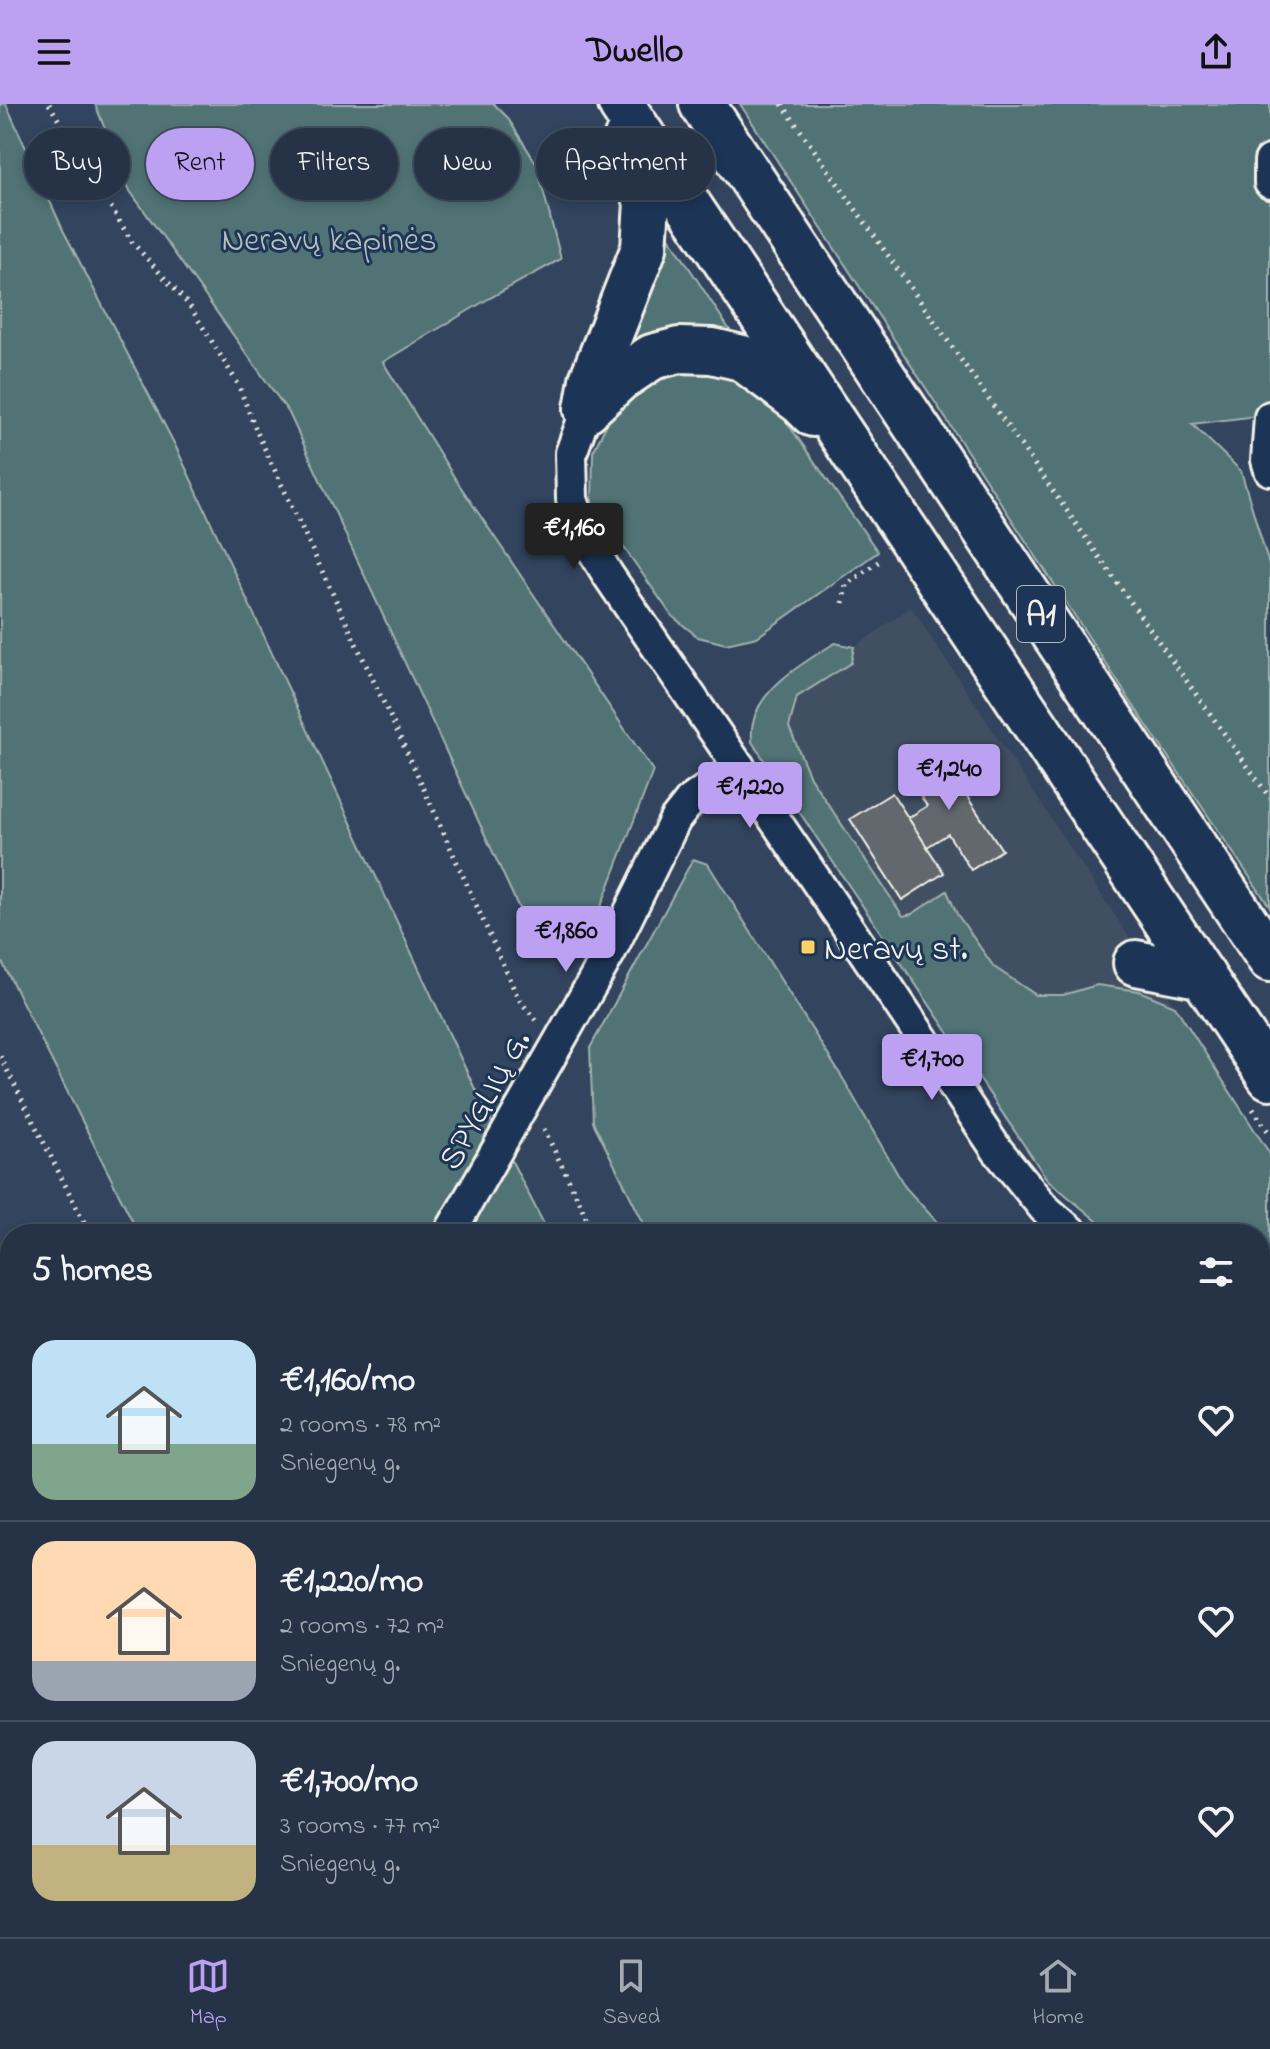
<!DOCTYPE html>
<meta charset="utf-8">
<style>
:root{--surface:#263346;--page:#323f51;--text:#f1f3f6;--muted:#a4aab3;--line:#424e5f;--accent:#bca0f2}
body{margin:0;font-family:"Indie Flower",sans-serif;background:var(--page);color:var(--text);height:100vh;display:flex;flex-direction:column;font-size:30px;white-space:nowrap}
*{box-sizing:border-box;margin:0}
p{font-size:26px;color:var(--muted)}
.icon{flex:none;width:44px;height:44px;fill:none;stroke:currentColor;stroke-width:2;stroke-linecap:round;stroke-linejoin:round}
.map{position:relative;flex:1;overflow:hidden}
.panel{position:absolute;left:0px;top:1120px;width:1270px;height:714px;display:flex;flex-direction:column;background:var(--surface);border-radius:32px 32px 0 0;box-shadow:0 4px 12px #0003,0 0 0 2px var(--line)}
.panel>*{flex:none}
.top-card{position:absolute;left:24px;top:24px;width:800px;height:72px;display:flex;gap:16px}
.price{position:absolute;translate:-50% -68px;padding:0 18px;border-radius:8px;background:var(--accent);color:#111;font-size:26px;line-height:52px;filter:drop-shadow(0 2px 4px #0008)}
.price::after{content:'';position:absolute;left:50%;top:48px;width:24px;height:18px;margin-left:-12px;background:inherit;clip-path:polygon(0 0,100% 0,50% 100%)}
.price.selected{background:#222;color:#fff}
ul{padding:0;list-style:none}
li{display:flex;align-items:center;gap:24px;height:200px;padding:0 32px}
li+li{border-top:2px solid var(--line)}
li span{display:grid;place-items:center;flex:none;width:224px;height:160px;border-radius:24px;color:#555}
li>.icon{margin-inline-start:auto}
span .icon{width:96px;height:96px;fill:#fffc;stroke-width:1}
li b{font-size:34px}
h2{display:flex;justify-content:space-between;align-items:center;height:96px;padding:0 32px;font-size:34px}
.tag{padding:0 28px;border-radius:36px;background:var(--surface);box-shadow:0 4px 12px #0003,0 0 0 2px var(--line);font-size:28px;line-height:72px}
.tag.selected{background:var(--accent);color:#111}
header{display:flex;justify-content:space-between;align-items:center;height:104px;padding:0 32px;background:var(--accent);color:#111;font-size:36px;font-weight:700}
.tabs{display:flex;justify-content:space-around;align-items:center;height:112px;border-top:2px solid var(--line);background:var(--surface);font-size:22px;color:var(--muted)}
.tabs a{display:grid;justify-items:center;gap:4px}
.tabs .selected{color:var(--accent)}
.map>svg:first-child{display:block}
.built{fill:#404f62}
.green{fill:#517374;stroke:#a2b2ae;stroke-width:2}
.building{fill:#62686d;stroke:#f4f1e8;stroke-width:2}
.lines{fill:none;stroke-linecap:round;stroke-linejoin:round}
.minor-casing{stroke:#f4f1e8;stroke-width:36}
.trunk-casing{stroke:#f4f1e8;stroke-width:50}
.path{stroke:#f4f1e8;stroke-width:5;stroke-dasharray:2 6;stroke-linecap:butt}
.minor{stroke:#1d3557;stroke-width:30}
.trunk{stroke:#1d3557;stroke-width:44}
.rail-casing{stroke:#f4f1e8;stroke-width:9}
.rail{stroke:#1d3557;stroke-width:6;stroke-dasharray:18;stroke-linecap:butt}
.poi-dot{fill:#ffd166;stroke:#1d3557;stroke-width:3}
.labels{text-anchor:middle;stroke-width:6;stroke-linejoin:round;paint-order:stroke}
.shield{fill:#1d3557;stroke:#b4b9bc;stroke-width:2}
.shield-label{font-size:32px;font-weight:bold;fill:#f4f1e8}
.park-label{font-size:34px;fill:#b3bfba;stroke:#1d3557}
.poi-label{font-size:34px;fill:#f4f1e8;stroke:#1d3557;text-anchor:start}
.street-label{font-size:34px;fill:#f4f1e8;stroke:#1d3557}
</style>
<header><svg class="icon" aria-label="menu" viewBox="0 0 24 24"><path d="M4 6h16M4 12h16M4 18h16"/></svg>Dwello<svg class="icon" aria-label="share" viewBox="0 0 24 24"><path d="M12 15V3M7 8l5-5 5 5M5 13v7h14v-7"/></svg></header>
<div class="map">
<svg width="1270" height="1833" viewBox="0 0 1270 1833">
<rect width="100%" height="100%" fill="#32445e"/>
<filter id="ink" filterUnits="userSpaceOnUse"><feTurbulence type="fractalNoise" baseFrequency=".0125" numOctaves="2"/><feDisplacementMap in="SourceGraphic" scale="16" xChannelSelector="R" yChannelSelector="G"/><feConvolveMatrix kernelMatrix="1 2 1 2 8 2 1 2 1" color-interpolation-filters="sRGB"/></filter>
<g filter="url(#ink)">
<polygon class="built" points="911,503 1175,902 1139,887 1097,881 1063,891 1036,891 994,863 957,810 947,788 912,810 903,812 810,673 789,622 797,593 851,559 854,543"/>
<g class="green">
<polygon points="0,0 6,0 63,126 175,341 474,983 549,1130 139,1130 0,854"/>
<polygon points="95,0 494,0 507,13 536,59 561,155 488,195 383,258 456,376 653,667 585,844 562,856 536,841 289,309 130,87"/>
<polygon points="740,0 1270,0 1270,319 1256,312 1192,320 1241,367 1270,464 1270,803 1139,610"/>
<polygon points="662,122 733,231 612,256"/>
<polygon points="731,264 769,293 878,448 757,533 726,540 698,533 672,512 592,398 593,348 614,305 649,268"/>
<path d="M835 539 854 543 851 559 797 593 789 623 810 673 903 812 912 810 947 787 957 810 994 863 1036 891H1063L1097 881 1139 887 1175 902 1270 1050V1192L1260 1189V1130H1118L1098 1118 1047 1075 752 638C752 632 751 625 753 619 760 583 806 557 835 539Z"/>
<polygon points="693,755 708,760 845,978 905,1083 948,1130 649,1130 593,1018 590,944"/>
<polygon points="1260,1325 1270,1327 1270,1833 1057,1833 1051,1824 1260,1824"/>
<polygon points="0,1399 10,1428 10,1824 222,1824 227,1833 0,1833"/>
<polygon points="472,1824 954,1824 961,1833 475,1833"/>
</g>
<g class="building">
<polygon points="936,645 1002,746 971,766 948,730 927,743 908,714 927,702 904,666"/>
<polygon points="892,689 944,769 902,796 850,715"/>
</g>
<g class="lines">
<defs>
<g id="minor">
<polyline points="1270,57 1270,79"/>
<polyline points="587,305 571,349 572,395 584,431 608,471 845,819 997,1046 1044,1104 1074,1130"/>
<polyline points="1270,313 1267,356 1270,366"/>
<polyline points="449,1130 610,848 675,716 690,697 739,662"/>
<polyline points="1260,1224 1270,1226"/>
<polyline points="0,1332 10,1352"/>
<polyline points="0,1510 10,1512"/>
</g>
<g id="trunk">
<polyline points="621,0 1270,973"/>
<polyline points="702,0 1270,855"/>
<polyline points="587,305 619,275 652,253 679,246 712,247 742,254 801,298 813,310"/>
<polyline points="587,305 592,276 644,144 647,99 627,33"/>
<polyline points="1136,859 1203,872"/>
</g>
</defs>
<use href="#minor" class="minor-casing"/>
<use href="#trunk" class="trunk-casing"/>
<g class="path">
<polyline points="49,0 132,138 189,201 211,236 238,280 256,326 419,674 518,894 537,918"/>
<polyline points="782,0 1144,517 1270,694"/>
<polyline points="843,499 846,481 881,456 882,457"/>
<polyline points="0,952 90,1130"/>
<polyline points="1253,1005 1270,1030"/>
<polyline points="544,1025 580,1099 593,1130"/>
<polyline points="1260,1440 1270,1440"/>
<polyline points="427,1824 431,1833"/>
<polyline points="1001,1824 1009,1833"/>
<polyline points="1012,1824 1026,1833"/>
</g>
<use href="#minor" class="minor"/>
<use href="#trunk" class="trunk"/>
<defs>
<g id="rail">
<polyline points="0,1221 10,1240"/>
<polyline points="319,1824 324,1833"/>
</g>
</defs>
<use href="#rail" class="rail-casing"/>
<use href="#rail" class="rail"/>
</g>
</g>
<rect class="poi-dot" x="800" y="835" width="16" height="16" rx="4"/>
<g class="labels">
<rect class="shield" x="1017" y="482" width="48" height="56" rx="6"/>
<g class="shield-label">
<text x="1041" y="521">A1</text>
</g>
<g class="park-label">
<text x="329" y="146">Neravų kapinės</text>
</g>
<g class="poi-label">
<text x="824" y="855">Neravų st.</text>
</g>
<g class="street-label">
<text transform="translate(483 995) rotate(-61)" y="12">SPYGLIŲ G.</text>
</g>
</g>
</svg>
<b class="price selected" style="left:574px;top:467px">€1,160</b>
<b class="price" style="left:949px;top:708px">€1,240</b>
<b class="price" style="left:750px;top:726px">€1,220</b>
<b class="price" style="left:566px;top:870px">€1,860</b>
<b class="price" style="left:932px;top:998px">€1,700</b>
<div class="top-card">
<a class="tag">Buy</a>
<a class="tag selected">Rent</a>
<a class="tag">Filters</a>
<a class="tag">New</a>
<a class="tag">Apartment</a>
</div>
<section class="panel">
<h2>5 homes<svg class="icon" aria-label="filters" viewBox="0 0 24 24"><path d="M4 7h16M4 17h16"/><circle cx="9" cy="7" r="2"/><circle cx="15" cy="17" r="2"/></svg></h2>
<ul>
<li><span style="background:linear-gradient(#bfe0f5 65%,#7fa58c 0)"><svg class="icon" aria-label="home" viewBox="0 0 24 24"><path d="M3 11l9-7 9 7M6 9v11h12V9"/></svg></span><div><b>€1,160/mo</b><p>2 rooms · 78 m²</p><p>Sniegenų g.</p></div><svg class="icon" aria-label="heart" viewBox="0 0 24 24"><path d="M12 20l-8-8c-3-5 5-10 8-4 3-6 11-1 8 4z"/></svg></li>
<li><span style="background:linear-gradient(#ffd9b3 75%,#9aa5b1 0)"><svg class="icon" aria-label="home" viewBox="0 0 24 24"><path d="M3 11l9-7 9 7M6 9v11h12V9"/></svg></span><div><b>€1,220/mo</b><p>2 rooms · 72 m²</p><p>Sniegenų g.</p></div><svg class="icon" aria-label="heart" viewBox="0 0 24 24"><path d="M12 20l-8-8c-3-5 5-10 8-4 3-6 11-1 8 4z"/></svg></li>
<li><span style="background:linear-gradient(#c9d6e8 65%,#c2b280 0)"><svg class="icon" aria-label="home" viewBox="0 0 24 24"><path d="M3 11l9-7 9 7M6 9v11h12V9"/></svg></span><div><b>€1,700/mo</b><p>3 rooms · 77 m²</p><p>Sniegenų g.</p></div><svg class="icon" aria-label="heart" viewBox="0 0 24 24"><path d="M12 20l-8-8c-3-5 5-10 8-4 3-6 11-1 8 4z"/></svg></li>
</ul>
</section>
</div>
<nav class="tabs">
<a class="selected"><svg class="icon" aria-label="map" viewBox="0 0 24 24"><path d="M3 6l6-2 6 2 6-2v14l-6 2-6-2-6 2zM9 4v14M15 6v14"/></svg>Map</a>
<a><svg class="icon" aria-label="saved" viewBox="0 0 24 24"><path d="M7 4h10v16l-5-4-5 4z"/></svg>Saved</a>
<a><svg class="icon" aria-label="home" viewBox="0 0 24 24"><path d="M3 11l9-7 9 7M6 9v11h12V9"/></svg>Home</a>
</nav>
